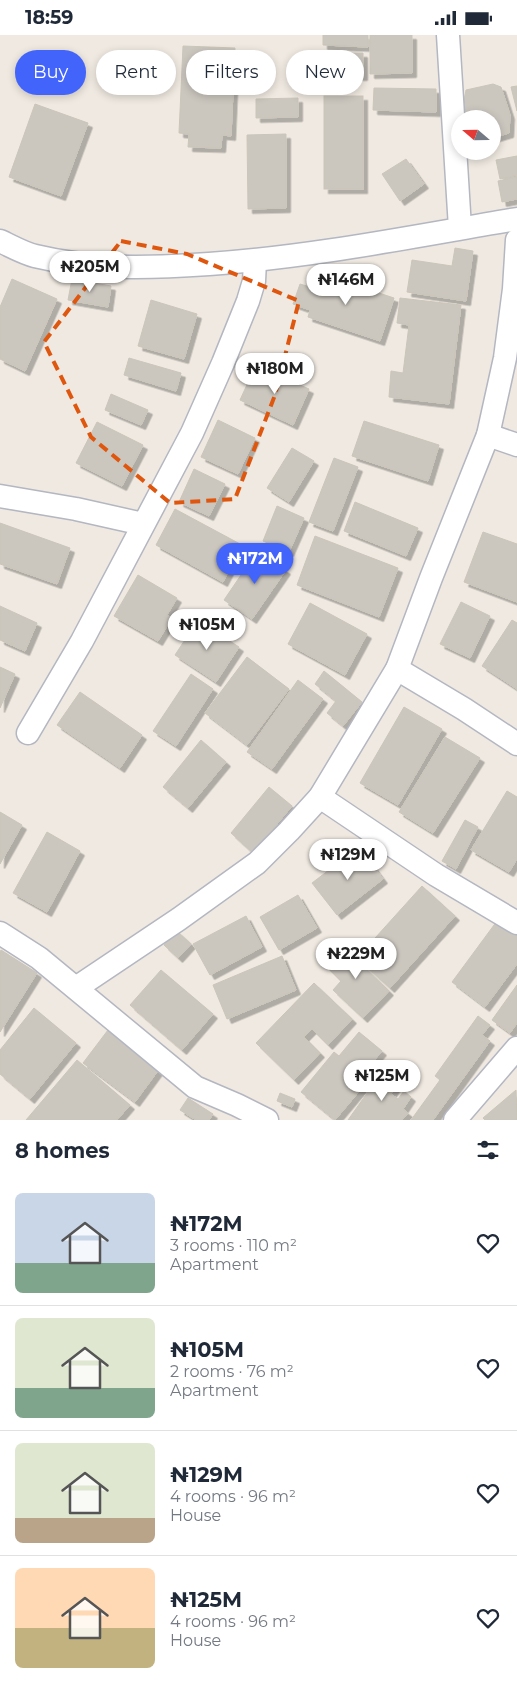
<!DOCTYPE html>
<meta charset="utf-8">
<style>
:root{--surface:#fff;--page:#f6f6f7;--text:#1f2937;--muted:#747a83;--line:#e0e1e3;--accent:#4264fb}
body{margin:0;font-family:Montserrat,sans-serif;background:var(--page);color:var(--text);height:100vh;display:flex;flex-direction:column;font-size:19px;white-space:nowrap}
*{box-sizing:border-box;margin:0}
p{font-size:16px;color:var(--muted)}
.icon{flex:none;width:28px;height:28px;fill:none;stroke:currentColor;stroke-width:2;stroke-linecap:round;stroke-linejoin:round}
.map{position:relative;height:1085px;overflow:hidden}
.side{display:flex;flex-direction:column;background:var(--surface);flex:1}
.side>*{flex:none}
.banner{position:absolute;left:15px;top:15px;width:488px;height:45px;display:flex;gap:10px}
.needle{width:32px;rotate:290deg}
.buttons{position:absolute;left:451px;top:75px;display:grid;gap:10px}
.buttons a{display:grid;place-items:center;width:50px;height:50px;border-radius:50%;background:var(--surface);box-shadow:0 2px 8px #0003;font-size:25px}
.price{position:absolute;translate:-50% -42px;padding:0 11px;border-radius:18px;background:#fff;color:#222;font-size:16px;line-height:32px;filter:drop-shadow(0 1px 2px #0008)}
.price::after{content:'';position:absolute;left:50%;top:30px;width:15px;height:11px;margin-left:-8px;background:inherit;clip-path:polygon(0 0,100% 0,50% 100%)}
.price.selected{background:var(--accent);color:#fff}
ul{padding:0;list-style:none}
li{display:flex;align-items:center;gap:15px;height:125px;padding:0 15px}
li+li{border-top:1px solid var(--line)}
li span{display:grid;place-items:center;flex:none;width:140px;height:100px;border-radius:8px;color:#555}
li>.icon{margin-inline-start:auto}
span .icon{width:60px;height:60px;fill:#fffc;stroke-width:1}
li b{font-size:21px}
h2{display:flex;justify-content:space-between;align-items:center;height:60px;padding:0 15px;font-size:21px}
.tag{padding:0 18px;border-radius:22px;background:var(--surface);box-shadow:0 2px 8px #0003;font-size:18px;line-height:45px}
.tag.selected{background:var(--accent);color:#fff}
.status{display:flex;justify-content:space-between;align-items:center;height:35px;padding:0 25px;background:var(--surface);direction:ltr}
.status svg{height:14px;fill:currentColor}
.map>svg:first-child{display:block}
.building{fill:#cbc7bf;stroke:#cbc5ba;filter:url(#shadow)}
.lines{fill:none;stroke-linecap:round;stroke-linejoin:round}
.minor-casing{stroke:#b4b7c1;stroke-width:25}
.minor{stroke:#fff;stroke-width:22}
.marked{fill:none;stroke:#df570e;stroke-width:4;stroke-dasharray:10 6;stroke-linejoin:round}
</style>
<div class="status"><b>18:59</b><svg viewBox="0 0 49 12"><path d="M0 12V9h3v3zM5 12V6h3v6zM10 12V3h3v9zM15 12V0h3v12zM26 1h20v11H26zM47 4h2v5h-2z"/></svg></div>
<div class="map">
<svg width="517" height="1085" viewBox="0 0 517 1085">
<defs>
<filter id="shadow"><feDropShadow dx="4.5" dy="4.5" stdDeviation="0" flood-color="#0004"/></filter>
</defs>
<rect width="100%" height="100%" fill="#efe9e1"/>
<g class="building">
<polygon points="323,0 368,0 368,12 323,10"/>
<polygon points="370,0 412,0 412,38 370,39"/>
<polygon points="183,11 235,13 231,101 222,100 221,113 188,112 189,99 179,98"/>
<polygon points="328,18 363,18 363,41 327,41"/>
<polygon points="493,49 501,52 510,80 509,98 492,103 492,84 466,84 463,71 466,55"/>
<polygon points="517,51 517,76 511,52"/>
<polygon points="374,53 436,54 436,77 373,75"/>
<rect x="324" y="61" width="39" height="93"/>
<polygon points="298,63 298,82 256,83 256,64"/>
<polygon points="35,69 88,88 61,161 9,142"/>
<polygon points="286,99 286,173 248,174 247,100"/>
<polygon points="517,121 517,140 500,144 496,125"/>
<polygon points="406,124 424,149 400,166 382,139"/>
<polygon points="517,142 517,164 502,167 498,146"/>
<polygon points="455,213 473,216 466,266 407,257 412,225 452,231"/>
<polygon points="322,239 394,263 380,306 308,282 310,275 293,269 300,249 317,254"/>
<polygon points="12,244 57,264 25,336 0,324 0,272"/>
<polygon points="72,244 111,251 108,272 68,265"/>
<polygon points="400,263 461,270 449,369 389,362 391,336 403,338 409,290 397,288"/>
<polygon points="151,265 197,279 184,324 138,311"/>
<polygon points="129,323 181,338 176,356 124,340"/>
<polygon points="256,330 309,354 293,390 240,365"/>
<polygon points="111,359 148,375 141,390 105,375"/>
<polygon points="218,385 255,403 238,439 201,422"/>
<polygon points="364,386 439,410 428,446 352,421"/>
<polygon points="97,387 143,410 122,451 76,428"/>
<polygon points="292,413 314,426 289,467 267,453"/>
<polygon points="334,423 358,432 333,496 309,487"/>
<polygon points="194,434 225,449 209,481 179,467"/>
<polygon points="355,467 418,493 406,521 344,496"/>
<polygon points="277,471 304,483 289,517 263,506"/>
<polygon points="175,474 242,510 223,547 156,510"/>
<polygon points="0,488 70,513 57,549 0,529"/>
<polygon points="483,497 517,509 517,567 464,547"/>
<polygon points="315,501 398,533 379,582 297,550"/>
<polygon points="258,515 286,535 252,584 224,565"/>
<polygon points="138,540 177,563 167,580 172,583 158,606 114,581"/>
<polygon points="461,567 490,581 470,623 440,609"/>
<polygon points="310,568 367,599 345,640 288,609"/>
<polygon points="0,571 37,588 25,616 0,605"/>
<polygon points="198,585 239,612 216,647 175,620"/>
<polygon points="512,585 517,588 517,654 482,631"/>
<polygon points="247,622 289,654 247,710 205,678"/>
<polygon points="0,632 15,639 0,673"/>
<polygon points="324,636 362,667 343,691 327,678 336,666 315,649"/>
<polygon points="191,639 213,654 176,711 153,696"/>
<polygon points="298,645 323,664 272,734 247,717"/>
<polygon points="80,657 142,700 120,733 57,690"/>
<polygon points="404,672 442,694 398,770 360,748"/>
<polygon points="445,702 480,723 433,798 399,777"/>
<polygon points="201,705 226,727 188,773 163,752"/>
<polygon points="269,752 292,771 253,818 231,798"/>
<polygon points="507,756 517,762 517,824 509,837 471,815"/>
<polygon points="0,777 22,790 0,829"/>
<polygon points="465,785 478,792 456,834 442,826"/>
<polygon points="47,797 80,816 47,877 13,858"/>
<polygon points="359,812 383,844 337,880 312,848"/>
<polygon points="422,851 455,881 390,953 357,923"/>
<polygon points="298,860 317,893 279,915 260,882"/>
<polygon points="246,881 262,912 210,940 193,909"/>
<polygon points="497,886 517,900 517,929 485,972 452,947"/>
<polygon points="177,896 191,909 178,923 164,910"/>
<polygon points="351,903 361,913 353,921 389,956 363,983 333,955 341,946 325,930"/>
<polygon points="1,915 37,938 0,997 0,917"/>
<polygon points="282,921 296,955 227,984 213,950"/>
<polygon points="161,935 213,979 182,1015 130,970"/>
<polygon points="314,948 352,984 328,1010 312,994 304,1002 320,1018 294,1045 256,1008"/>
<polygon points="517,950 517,988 510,998 492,985"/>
<polygon points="34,973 76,1008 30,1064 0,1039 0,1015"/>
<polygon points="478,981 490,990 482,1000 490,1006 433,1085 411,1085 440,1045 435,1041"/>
<polygon points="108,995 160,1033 135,1067 83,1028"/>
<polygon points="359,997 382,1016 361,1041 367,1047 335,1085 301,1057 334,1017 339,1021"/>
<polygon points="77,1025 130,1070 117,1085 26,1085"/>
<polygon points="382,1037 398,1048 391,1059 398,1064 404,1056 411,1062 403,1074 408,1078 402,1085 348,1085"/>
<polygon points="516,1055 517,1085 485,1085 483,1083"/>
<polygon points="280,1058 295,1064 292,1072 277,1066"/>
<polygon points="188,1063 213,1079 209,1085 196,1085 180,1075"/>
</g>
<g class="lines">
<defs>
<g id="minor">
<polyline points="448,0 460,193"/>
<path d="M0 206C11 211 23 218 35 221 93 235 150 233 209 229 313 222 415 201 517 184"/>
<polyline points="488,400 517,410"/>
<polyline points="0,461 76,474 143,489"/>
<polyline points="397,634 464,674 517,709"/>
<polyline points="28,698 82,606 192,398 223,328 248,266 254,246 255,226"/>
<polyline points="320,762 436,840 517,888"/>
<polyline points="0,898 39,923 195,1052 237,1070 267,1085"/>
<polyline points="76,953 179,884 257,828 289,796 320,762 397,634 431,543 488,400 505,323 514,254 517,205"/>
<polyline points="455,1085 517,1013"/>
</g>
</defs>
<use href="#minor" class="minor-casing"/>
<use href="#minor" class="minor"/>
</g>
<path class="marked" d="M121 206 187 219 299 266 275 360 235 464 170 468 91 402 44 307Z"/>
</svg>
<div class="buttons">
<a><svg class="needle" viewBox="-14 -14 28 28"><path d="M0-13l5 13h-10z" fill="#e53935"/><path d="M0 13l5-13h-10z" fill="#747a83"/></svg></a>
</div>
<b class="price" style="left:90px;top:258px">₦205M</b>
<b class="price" style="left:346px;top:271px">₦146M</b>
<b class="price" style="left:275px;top:360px">₦180M</b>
<b class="price selected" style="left:255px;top:550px">₦172M</b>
<b class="price" style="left:207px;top:616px">₦105M</b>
<b class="price" style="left:348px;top:846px">₦129M</b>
<b class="price" style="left:356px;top:945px">₦229M</b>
<b class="price" style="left:382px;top:1067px">₦125M</b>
<div class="banner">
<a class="tag selected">Buy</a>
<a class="tag">Rent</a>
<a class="tag">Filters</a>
<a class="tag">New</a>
</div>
</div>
<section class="side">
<h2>8 homes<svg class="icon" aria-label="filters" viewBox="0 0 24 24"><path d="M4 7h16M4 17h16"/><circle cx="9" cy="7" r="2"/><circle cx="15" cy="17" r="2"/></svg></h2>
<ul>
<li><span style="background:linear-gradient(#c9d6e8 70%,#7fa58c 0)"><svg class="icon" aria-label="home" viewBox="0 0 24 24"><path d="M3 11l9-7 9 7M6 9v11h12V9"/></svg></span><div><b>₦172M</b><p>3 rooms · 110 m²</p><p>Apartment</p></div><svg class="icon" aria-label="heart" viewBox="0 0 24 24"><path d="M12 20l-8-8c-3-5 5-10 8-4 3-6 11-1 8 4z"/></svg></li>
<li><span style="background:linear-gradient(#dfe7d0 70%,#7fa58c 0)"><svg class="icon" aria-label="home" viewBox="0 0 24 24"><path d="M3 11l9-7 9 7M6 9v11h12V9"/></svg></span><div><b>₦105M</b><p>2 rooms · 76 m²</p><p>Apartment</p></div><svg class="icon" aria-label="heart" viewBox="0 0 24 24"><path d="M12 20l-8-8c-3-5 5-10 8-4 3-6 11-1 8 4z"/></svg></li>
<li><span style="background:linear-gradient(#dfe7d0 75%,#b9a48a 0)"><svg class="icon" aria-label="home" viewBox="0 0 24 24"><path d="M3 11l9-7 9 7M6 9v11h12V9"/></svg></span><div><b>₦129M</b><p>4 rooms · 96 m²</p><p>House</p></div><svg class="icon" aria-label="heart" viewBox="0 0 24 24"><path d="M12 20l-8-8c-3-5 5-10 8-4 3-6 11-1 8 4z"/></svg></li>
<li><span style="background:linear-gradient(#ffd9b3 60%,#c2b280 0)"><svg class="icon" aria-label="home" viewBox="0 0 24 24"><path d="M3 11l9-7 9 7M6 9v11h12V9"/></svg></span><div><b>₦125M</b><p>4 rooms · 96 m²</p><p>House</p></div><svg class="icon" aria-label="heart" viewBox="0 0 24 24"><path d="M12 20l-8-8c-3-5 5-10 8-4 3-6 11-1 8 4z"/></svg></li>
</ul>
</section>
